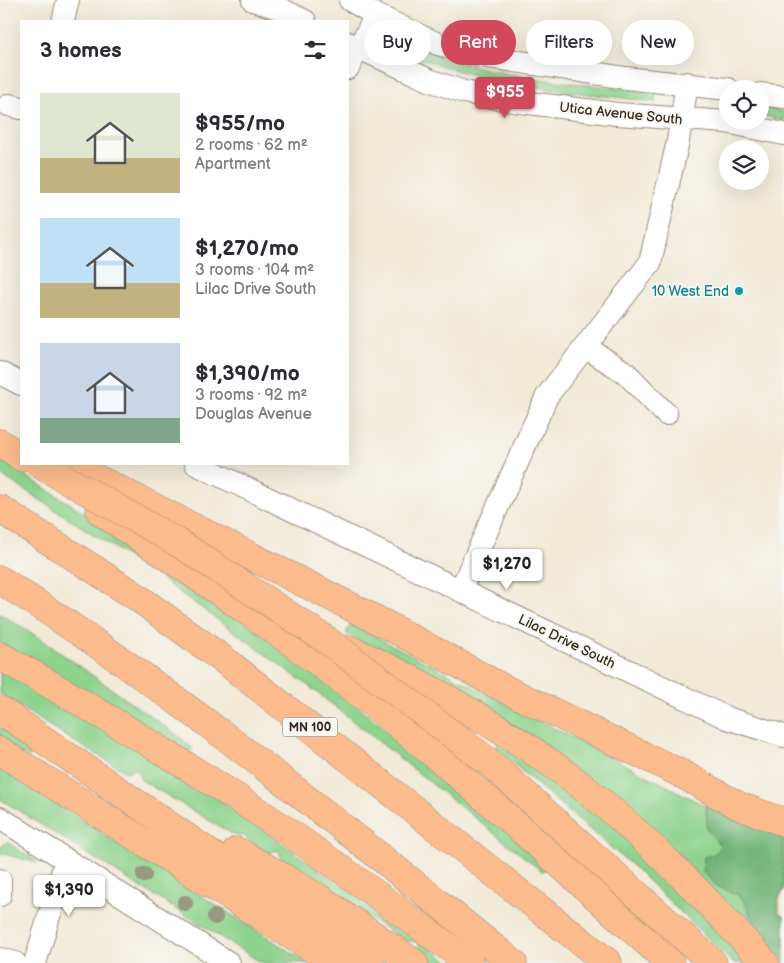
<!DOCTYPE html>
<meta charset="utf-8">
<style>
:root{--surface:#fff;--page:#f2f2f3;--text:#2b2b33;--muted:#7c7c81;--accent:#d1495b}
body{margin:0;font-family:"Balsamiq Sans",sans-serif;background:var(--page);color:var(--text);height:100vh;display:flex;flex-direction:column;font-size:19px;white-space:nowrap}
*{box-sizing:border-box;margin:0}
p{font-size:16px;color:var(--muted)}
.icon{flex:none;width:28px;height:28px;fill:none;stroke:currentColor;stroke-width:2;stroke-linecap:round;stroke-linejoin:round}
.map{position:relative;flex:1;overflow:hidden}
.panel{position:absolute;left:20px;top:20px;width:329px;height:445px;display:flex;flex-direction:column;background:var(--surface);border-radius:0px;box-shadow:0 5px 20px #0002}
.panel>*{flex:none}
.guide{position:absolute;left:364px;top:20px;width:345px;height:45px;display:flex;gap:10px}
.controls{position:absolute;left:719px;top:80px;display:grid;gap:10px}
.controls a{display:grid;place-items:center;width:50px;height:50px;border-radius:50%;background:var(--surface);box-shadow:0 5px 20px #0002;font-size:25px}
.price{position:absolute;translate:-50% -42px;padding:0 11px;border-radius:5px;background:#fff;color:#222;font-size:16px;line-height:32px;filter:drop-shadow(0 1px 2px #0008)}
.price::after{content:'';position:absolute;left:50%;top:30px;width:15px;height:11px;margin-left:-8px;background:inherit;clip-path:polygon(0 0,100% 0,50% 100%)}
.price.on{background:var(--accent);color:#fff}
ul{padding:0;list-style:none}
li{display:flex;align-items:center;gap:15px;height:125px;padding:0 20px}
li span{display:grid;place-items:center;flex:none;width:140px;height:100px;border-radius:0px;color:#555}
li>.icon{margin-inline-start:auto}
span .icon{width:60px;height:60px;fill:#fffc;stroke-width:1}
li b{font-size:21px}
h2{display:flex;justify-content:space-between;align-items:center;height:60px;padding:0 20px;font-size:21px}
.tag{padding:0 18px;border-radius:22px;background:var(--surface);box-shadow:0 5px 20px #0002;font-size:18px;line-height:45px}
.tag.on{background:var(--accent);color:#fff}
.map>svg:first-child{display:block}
.green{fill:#8dd38c;stroke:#647e55}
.forest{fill:#72b578;stroke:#56704b}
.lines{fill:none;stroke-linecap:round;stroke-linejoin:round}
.minor-casing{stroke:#968a7a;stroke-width:24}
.highway-casing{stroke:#968a7a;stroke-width:29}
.minor{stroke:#fff;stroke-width:22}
.highway{stroke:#fbbb8d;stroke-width:28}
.highway-bridge-casing{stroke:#968a7a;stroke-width:29;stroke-linecap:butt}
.highway-bridge{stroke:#fbbb8d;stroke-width:28}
.tree{fill:#999881}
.culture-dot{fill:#0f9aa8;stroke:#f6f6f2;stroke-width:2}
.labels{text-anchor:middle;stroke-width:4;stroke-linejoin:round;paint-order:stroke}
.shield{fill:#f6f6f2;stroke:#73675e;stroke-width:1}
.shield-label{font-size:12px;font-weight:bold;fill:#3b2a1e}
.street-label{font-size:14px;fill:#3b2a1e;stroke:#f6f6f2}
.culture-label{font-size:14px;fill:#0d838f;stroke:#f6f6f2;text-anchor:end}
</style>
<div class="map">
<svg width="784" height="963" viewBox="0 0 784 963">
<rect width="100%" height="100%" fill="#f6f6f2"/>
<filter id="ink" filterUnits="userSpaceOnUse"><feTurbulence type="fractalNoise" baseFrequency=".02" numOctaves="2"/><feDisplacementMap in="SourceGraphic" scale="10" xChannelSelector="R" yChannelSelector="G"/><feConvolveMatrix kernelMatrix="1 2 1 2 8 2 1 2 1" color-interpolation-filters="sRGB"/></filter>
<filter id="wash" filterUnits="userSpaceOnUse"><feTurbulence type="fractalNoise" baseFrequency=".0096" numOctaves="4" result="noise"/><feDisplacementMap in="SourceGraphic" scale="20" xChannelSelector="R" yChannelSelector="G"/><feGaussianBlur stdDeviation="1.12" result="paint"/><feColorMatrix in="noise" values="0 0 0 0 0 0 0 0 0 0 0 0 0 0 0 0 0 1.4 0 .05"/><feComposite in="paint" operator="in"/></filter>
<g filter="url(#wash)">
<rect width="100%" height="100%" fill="#f2ead7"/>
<g class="green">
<path d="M395 38C479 78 565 82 656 92L655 102C562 90 478 86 391 46Z"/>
<polygon points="760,106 784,112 784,121 760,115"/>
<polygon points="0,460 104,525 323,677 548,865 543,872 314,690 257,648 153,573 0,474"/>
<polygon points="0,614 38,637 177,735 193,749 188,756 0,643"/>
<polygon points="351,624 706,806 707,829 721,846 716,854 717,886 741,896 755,923 753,934 719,900 389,657 346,633"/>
<polygon points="0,667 192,780 451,963 434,963 421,951 418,942 406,941 282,863 279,850 267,853 251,844 245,836 234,835 141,780 137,768 126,772 57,731 0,694"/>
<polygon points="0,727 34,751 29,758 0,740"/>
<polygon points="501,740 611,822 751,963 733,963 636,869 495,748"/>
<polygon points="0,769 308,963 262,963 0,799"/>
<polygon points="7,842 38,863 0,853 0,848"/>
</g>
<polygon class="forest" points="706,806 784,838 784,890 779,899 779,914 784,916 784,963 753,934 755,923 741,896 717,886 703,871 704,857 715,854 721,846 707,829"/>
</g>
<g filter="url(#ink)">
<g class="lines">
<defs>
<g id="minor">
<polyline points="253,0 281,9 305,21"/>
<polyline points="350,0 376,15 438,44 475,55 626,78 728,89"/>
<polyline points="63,21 68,0"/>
<polyline points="348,43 429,80 464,92 513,101 617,114 726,122 784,134"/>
<polyline points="348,68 376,15"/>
<polyline points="760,94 784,97"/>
<polyline points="9,105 21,108"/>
<polyline points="585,347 626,373 666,414"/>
<polyline points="0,373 21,384"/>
<polyline points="196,464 727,718 784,736"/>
<polyline points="461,589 547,396 650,263 678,141 687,83"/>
<polyline points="0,818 229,963"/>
<polyline points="0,880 0,895"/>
<polyline points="0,959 15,963"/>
<polyline points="35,963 66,860"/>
</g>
<g id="highway">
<polyline points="0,443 21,457"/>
<polyline points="68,464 381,622 501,687 680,773 739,806 784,822"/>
<polyline points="0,509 137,597 228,663 608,963"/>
<path d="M100 511C195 575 291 638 380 710 480 790 574 877 670 963"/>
<path d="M0 580C181 694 346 830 513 963"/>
<path d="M349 649C423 683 495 723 562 771 636 826 703 895 765 963"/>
<path d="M0 656C89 706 178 759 263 815 334 862 402 913 470 963"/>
<polyline points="0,710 370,963"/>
<polyline points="0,751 335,963"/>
<polyline points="490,763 713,963"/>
<polyline points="237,851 319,898 414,963"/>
</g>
</defs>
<use href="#minor" class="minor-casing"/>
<use href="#highway" class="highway-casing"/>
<use href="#minor" class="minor"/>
<use href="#highway" class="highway"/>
<defs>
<polyline id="highway-bridge" points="39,464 177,542 328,641 490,763"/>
</defs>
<use href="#highway-bridge" class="highway-bridge-casing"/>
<use href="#highway-bridge" class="highway-bridge"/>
</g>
<g class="tree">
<circle cx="144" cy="875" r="8"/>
<circle cx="185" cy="903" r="8"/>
<circle cx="215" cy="917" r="8"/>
</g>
</g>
<circle class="culture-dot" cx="739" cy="291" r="5"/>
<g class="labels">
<rect class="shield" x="282.5" y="717.5" width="55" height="19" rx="4"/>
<g class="shield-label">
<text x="310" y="731">MN 100</text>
</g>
<g class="street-label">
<text transform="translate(621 113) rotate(6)" y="5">Utica Avenue South</text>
<text transform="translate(567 641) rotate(26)" y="5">Lilac Drive South</text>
</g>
<g class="culture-label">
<text x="729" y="296">10 West End</text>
</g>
</g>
</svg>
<div class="controls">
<a><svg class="icon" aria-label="locate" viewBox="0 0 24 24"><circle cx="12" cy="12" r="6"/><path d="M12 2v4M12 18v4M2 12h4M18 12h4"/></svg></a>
<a><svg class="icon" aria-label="layers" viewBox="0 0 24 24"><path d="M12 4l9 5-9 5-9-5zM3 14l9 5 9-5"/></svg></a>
</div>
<b class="price on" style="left:505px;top:119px">$955</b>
<b class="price" style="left:507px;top:591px">$1,270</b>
<b class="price" style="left:69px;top:917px">$1,390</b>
<div class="guide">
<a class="tag">Buy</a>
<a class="tag on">Rent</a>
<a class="tag">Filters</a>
<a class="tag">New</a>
</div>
<section class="panel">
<h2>3 homes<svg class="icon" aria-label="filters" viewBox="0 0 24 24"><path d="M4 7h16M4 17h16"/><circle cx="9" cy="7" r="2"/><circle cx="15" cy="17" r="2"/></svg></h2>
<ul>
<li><span style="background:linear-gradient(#dfe7d0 65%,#c2b280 0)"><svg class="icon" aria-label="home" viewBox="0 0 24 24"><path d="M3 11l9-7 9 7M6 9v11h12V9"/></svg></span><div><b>$955/mo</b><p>2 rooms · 62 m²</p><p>Apartment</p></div></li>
<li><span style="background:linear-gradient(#bfe0f5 65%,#c2b280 0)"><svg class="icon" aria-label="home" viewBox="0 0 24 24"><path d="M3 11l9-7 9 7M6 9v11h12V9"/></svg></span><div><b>$1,270/mo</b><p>3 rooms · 104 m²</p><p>Lilac Drive South</p></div></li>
<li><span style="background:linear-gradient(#c9d6e8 75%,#7fa58c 0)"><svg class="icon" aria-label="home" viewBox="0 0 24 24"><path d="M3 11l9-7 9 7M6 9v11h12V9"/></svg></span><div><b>$1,390/mo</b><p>3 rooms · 92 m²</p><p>Douglas Avenue</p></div></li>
</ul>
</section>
</div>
